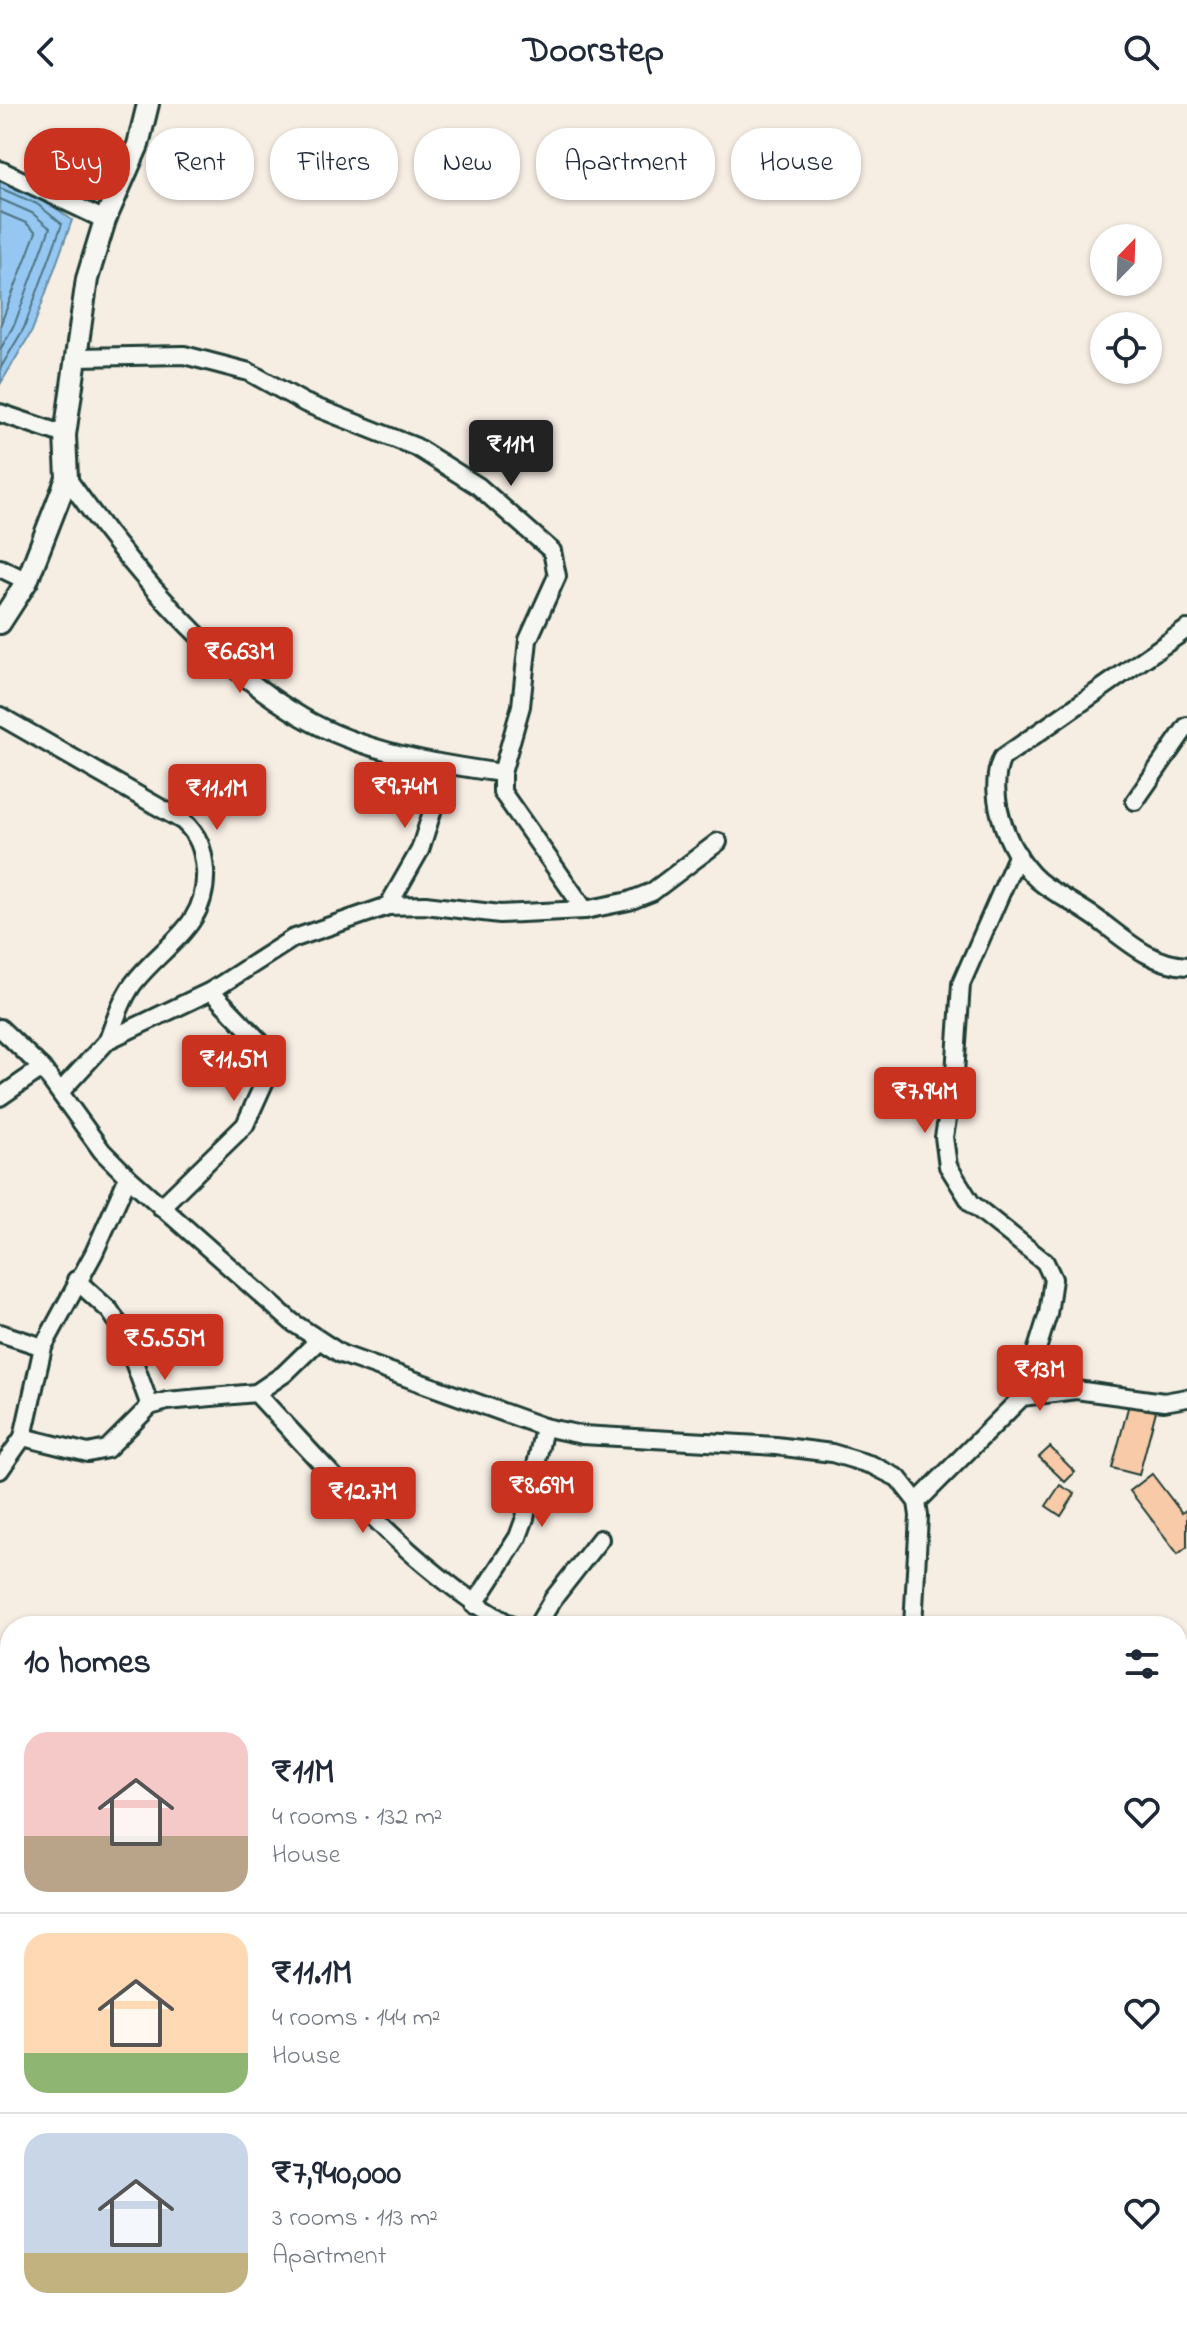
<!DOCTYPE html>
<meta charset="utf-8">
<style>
:root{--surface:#fff;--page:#f2f2f3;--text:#1f2937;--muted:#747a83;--line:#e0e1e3;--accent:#c8321e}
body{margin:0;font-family:"Indie Flower",sans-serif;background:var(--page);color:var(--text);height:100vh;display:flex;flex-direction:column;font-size:30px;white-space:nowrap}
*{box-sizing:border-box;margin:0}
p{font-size:26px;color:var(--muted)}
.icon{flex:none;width:44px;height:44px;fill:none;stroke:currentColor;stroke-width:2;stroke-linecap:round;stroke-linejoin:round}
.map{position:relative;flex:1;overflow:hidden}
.side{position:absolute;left:0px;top:1512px;width:1188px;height:712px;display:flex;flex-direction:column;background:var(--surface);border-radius:32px 32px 0 0;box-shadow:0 2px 6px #0004}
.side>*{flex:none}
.top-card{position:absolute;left:24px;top:24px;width:1140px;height:72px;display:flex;gap:16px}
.needle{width:52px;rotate:23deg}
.buttons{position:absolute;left:1090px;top:120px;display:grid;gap:16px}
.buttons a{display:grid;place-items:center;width:72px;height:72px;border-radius:50%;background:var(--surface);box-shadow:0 2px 6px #0004;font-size:40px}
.price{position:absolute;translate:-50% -68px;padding:0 18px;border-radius:8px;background:var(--accent);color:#fff;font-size:26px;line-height:52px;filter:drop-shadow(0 2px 4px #0008)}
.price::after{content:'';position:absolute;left:50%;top:48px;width:24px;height:18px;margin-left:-12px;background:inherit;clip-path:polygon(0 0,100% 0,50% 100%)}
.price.active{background:#222;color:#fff}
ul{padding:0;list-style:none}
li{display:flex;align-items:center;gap:24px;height:200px;padding:0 24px}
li+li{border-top:2px solid var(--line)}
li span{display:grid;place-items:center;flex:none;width:224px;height:160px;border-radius:24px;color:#555}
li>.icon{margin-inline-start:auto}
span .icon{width:96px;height:96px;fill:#fffc;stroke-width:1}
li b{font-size:34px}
h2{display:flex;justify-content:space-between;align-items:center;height:96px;padding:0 24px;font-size:34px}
.chip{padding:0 28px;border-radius:32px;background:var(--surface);box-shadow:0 2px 6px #0004;font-size:28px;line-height:72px}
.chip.active{background:var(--accent);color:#fff}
header{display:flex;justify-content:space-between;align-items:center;height:104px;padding:0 24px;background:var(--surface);font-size:36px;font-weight:700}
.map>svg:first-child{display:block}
.water{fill:#95c7f2;stroke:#6690a6;stroke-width:2}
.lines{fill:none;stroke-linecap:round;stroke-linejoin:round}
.shore{stroke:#4e7480;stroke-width:2}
.building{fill:#f8caa7;stroke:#1f3d34;stroke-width:2}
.minor-casing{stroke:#1f3d34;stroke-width:22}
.tertiary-casing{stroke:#1f3d34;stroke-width:26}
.minor{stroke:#f6f6f2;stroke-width:16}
.tertiary{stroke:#f6f6f2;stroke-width:20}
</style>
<header><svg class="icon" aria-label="back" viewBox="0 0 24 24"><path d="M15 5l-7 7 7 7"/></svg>Doorstep<svg class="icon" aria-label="search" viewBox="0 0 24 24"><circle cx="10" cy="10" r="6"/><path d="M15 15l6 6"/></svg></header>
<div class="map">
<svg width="1187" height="2224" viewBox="0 0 1187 2224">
<rect width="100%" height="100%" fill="#f6ede3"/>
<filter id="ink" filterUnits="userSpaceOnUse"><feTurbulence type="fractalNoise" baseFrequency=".0125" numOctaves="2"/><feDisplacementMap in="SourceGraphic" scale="16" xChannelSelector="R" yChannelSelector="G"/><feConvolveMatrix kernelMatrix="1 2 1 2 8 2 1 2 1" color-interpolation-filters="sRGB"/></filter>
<g filter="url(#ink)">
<polygon class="water" points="0,76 41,93 72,116 32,227 1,279"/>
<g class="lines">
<g class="shore">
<polyline points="0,84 37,100 62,120 24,224 0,265"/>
<polyline points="0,95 32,109 50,124 15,219 0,246"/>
<polyline points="0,108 26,119 36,128 0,222"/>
</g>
</g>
<g class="building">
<polygon points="1129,1300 1156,1307 1139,1371 1112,1364"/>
<polygon points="1050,1343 1075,1368 1065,1378 1039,1353"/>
<polygon points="1152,1370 1182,1409 1187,1405 1187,1443 1178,1450 1130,1387"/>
<polygon points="1060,1381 1075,1390 1061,1412 1046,1402"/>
</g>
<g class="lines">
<defs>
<g id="minor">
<polyline points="0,66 105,116"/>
<polyline points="77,253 184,251 249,268 305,299 416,343 478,382 552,447 557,472 528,536 521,602 502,669 502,688 585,806"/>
<polyline points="0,309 65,331"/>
<path d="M67 374C127 459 210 559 302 613 360 647 436 660 502 669"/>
<polyline points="0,464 27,477"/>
<path d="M1187 525 1002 654C984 691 1011 758 1044 781 1061 793 1079 802 1096 814 1125 835 1149 860 1187 862"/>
<path d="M0 612 183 717C199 732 203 744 205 766 208 824 163 840 133 880 121 897 115 917 108 936"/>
<polyline points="1135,697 1187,622"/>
<polyline points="1018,750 961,880 955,969 944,1033 948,1062 971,1099 1045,1158 1053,1175 1048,1210 1022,1293"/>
<polyline points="388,802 420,746 447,661"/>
<polyline points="0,924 42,964 102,1047 128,1073 292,1218 341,1250 544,1323 582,1331 776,1342 832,1349 872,1361 898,1374 917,1398 919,1412 913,1522"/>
<polyline points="61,987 108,936 211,887 292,835 388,802 425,801 500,810 585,806 629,797 652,788 718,738"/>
<polyline points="0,993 42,964"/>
<polyline points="161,1103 245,1021 273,959 271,949 211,887"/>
<polyline points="76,1176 110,1207 122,1225 150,1302"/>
<polyline points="0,1229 43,1243"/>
<path d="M256 1289C335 1373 411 1465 512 1522"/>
<polyline points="23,1333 88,1349 107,1345 150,1302 167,1297 256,1289 284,1270 318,1237"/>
<polyline points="0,1366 23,1333 43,1243 94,1149 128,1073"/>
<polyline points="917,1398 1022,1293 1076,1286 1164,1298 1187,1294"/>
<polyline points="474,1501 518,1433 525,1414 544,1323"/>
<polyline points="537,1522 553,1495 600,1435"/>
<polyline points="1178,1676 1187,1680"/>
<polyline points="0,1680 10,1685"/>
<polyline points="1178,1814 1187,1795"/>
<polyline points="0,1855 10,1834"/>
<polyline points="0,1903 10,1911"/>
<polyline points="0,1962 10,1949"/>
<polyline points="1178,2146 1187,2149"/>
<polyline points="328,2214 329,2224"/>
<polyline points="664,2214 683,2224"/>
<polyline points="929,2224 931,2214"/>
<polyline points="1039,2224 1043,2214"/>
<polyline points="1160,2224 1165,2214"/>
</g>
<polyline id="tertiary" points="0,519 27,477 67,374 65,331 87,175 105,116 138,41 148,0"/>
</defs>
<use href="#minor" class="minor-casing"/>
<use href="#tertiary" class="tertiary-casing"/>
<use href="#minor" class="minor"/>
<use href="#tertiary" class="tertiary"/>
</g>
</g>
</svg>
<div class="buttons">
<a><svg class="needle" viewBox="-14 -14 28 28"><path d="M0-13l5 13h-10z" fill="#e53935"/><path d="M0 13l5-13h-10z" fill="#747a83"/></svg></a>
<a><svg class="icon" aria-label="locate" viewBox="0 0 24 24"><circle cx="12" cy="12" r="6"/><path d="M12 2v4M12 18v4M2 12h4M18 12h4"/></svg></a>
</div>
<b class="price active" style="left:511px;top:384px">₹11M</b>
<b class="price" style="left:240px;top:591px">₹6.63M</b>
<b class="price" style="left:405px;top:726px">₹9.74M</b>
<b class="price" style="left:217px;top:728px">₹11.1M</b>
<b class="price" style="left:234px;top:999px">₹11.5M</b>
<b class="price" style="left:925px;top:1031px">₹7.94M</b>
<b class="price" style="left:165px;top:1278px">₹5.55M</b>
<b class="price" style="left:1040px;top:1309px">₹13M</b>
<b class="price" style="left:542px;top:1425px">₹8.69M</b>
<b class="price" style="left:363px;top:1431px">₹12.7M</b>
<div class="top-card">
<a class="chip active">Buy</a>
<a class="chip">Rent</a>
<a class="chip">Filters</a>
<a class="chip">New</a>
<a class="chip">Apartment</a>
<a class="chip">House</a>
</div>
<section class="side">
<h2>10 homes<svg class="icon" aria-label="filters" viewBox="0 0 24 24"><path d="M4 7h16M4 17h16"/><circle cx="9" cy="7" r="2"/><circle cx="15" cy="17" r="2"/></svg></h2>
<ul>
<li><span style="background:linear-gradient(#f6c9c9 65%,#b9a48a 0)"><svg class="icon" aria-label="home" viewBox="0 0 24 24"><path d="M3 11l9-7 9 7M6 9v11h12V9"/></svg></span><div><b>₹11M</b><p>4 rooms · 132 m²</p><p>House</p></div><svg class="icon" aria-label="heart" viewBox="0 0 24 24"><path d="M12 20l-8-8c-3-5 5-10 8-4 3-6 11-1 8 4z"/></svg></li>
<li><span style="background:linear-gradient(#ffd9b3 75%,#8fb573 0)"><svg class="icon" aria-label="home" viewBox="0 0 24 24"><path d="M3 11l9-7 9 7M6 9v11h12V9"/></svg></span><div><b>₹11.1M</b><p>4 rooms · 144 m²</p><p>House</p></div><svg class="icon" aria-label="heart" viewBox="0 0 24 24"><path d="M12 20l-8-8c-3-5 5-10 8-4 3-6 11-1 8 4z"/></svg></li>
<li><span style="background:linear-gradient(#c9d6e8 75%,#c2b280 0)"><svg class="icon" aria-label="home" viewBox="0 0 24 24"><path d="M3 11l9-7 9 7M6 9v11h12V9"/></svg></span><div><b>₹7,940,000</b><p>3 rooms · 113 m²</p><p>Apartment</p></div><svg class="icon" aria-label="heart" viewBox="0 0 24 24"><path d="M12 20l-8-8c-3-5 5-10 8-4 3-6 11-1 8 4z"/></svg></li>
</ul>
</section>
</div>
